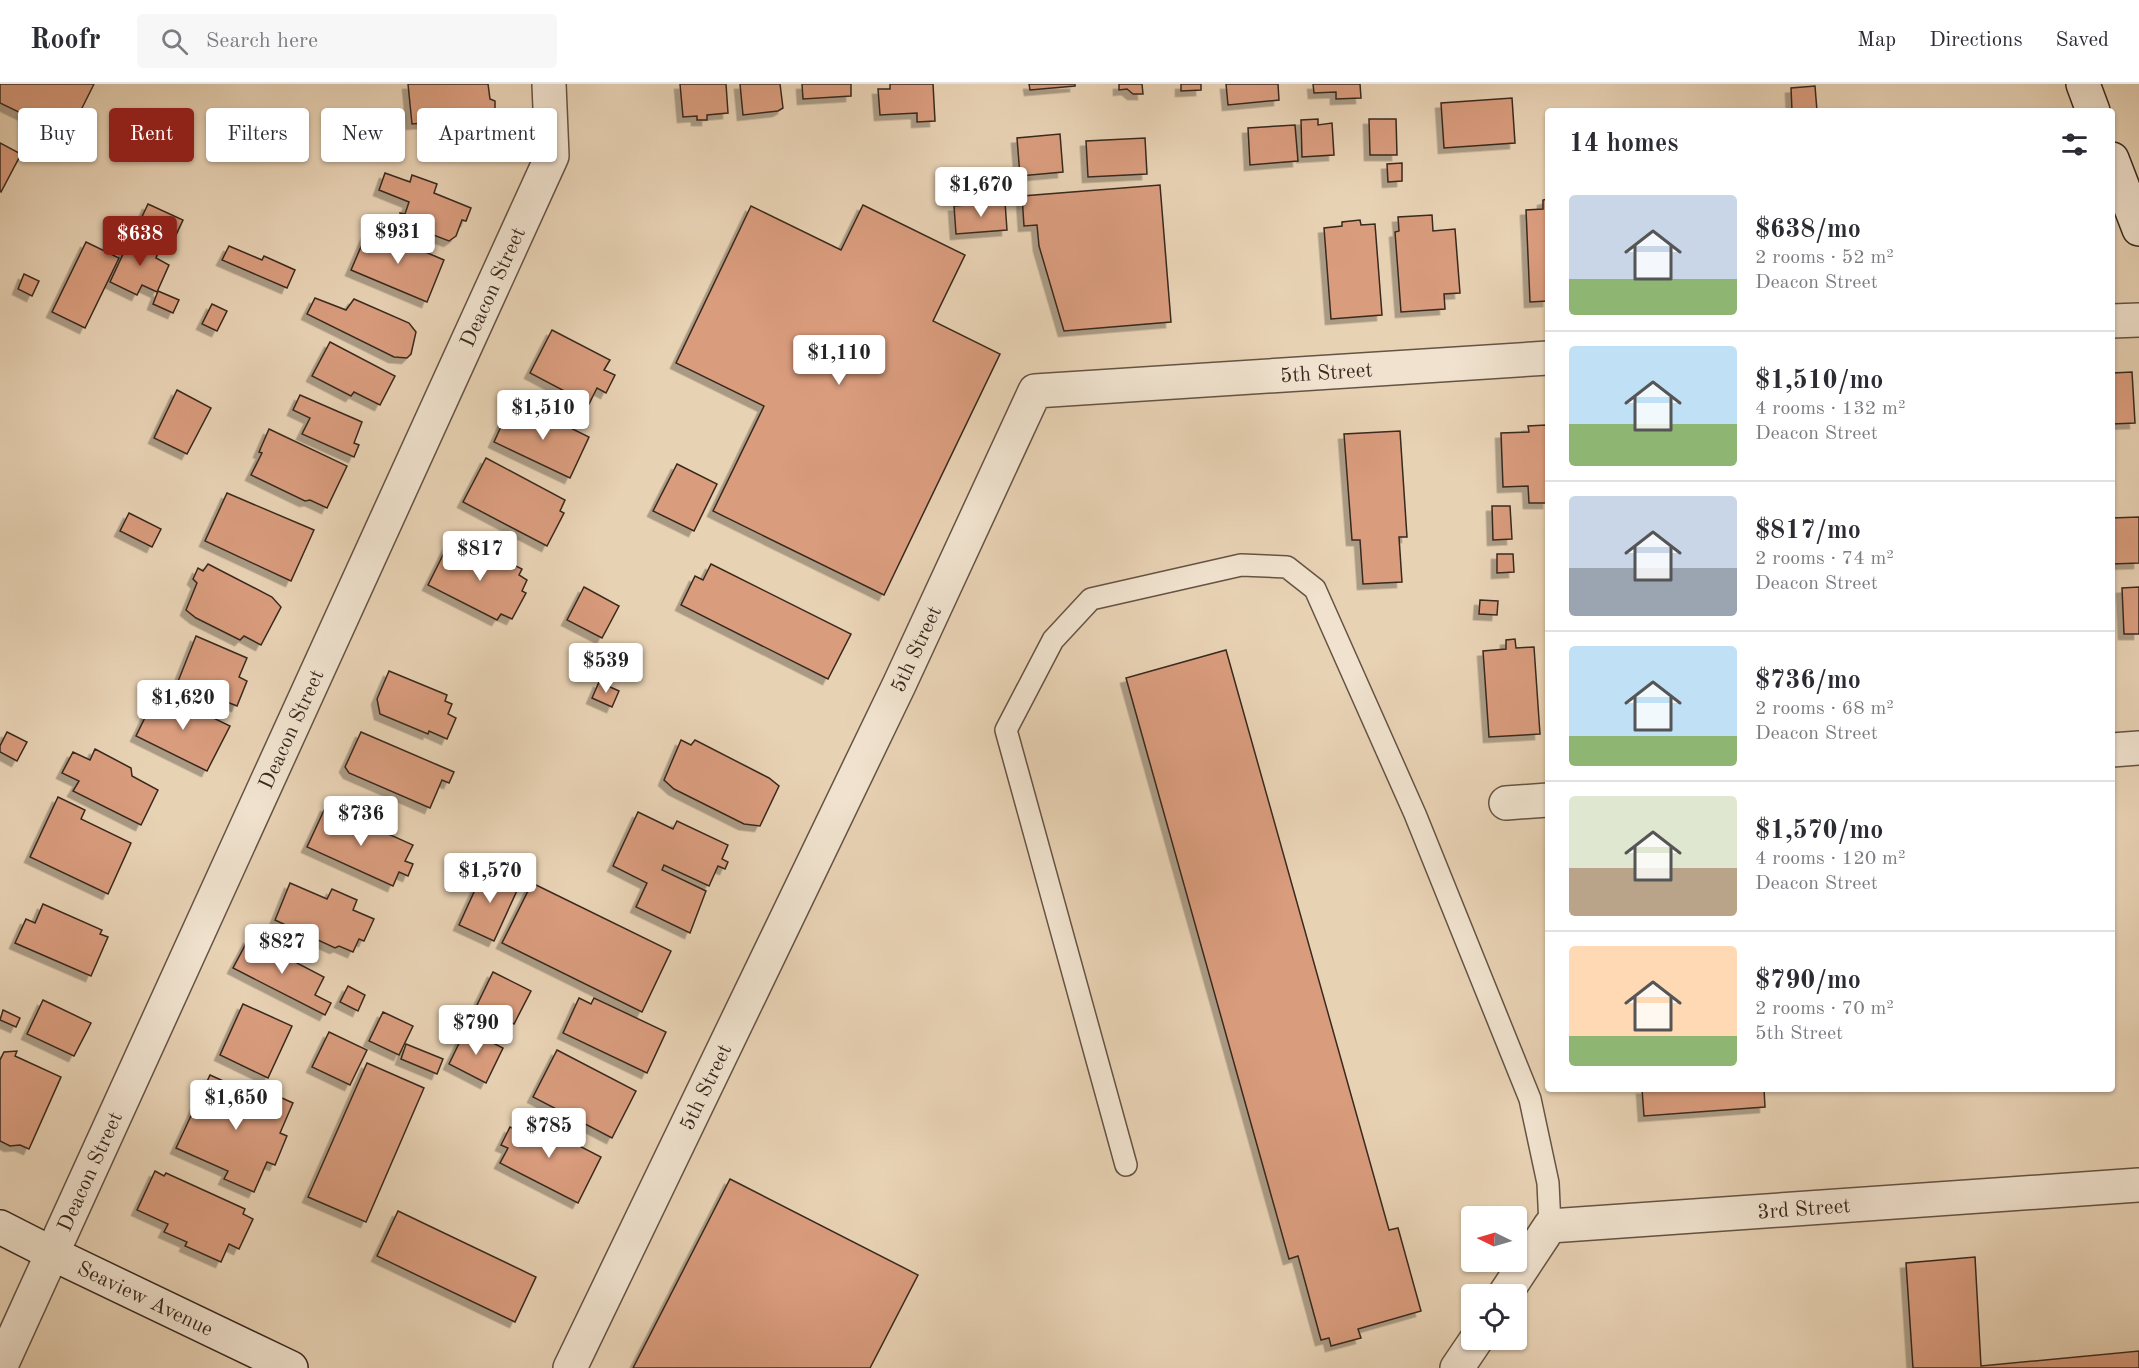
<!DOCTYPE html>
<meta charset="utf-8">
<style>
:root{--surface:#fff;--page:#f7f7f7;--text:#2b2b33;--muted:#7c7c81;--line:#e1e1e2;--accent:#8f2418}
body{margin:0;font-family:"Old Standard TT",serif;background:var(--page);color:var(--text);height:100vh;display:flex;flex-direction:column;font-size:22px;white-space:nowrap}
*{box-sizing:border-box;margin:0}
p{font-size:20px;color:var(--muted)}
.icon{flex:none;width:33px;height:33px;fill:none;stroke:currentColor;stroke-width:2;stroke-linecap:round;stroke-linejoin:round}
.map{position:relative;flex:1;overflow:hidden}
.side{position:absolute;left:1545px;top:24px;width:570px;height:984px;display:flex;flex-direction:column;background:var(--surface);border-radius:6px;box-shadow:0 2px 4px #0004}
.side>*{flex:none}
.guide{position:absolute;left:18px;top:24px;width:570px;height:54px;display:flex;gap:12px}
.needle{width:39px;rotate:275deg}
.tools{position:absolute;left:1461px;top:1122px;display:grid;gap:12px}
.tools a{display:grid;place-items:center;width:66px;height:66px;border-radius:6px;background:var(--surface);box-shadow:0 2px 4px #0004;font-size:30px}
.price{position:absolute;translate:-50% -51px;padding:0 14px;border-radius:6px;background:#fff;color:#222;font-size:20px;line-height:39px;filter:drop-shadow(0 2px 3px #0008)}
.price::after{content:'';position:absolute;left:50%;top:36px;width:18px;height:14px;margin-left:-9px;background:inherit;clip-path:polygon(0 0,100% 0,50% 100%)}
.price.on{background:var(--accent);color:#fff}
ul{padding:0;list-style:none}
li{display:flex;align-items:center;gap:18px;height:150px;padding:0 24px}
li+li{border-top:2px solid var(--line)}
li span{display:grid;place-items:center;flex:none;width:168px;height:120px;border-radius:6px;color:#555}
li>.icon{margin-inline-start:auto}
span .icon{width:72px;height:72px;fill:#fffc;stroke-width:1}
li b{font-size:26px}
h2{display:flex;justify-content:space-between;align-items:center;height:72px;padding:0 24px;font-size:26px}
.chip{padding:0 21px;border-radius:6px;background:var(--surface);box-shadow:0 2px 4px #0004;font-size:21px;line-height:54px}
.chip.on{background:var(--accent);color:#fff}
header{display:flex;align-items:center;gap:36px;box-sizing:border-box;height:84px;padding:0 30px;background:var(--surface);border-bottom:2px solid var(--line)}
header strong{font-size:28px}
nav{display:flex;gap:33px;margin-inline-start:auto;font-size:21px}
.search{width:420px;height:54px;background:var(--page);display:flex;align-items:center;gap:15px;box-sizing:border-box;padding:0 21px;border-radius:6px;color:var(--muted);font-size:22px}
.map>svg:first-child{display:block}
.building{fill:#d99c7d;stroke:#39291f;stroke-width:1.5;filter:url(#shadow)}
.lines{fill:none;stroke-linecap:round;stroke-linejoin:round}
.service-casing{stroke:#655344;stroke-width:24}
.minor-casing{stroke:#655344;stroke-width:36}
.secondary-casing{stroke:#39291f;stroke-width:36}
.service{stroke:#f0e2ce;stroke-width:21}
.minor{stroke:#f0e2ce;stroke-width:33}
.secondary{stroke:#f0e2ce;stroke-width:33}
.labels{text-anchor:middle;stroke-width:4.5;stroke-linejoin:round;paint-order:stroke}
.street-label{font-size:21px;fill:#39291f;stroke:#f0e2ce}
</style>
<header>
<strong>Roofr</strong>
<div class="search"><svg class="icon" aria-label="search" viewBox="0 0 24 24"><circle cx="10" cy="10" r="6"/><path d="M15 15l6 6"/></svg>Search here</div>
<nav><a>Map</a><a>Directions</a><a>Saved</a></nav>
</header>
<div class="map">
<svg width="2139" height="1284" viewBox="0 0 2139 1284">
<defs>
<filter id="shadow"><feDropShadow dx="-5.5" dy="5.5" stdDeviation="0" flood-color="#0004"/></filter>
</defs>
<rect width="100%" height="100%" fill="#e8d2b4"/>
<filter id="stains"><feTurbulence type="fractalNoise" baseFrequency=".00333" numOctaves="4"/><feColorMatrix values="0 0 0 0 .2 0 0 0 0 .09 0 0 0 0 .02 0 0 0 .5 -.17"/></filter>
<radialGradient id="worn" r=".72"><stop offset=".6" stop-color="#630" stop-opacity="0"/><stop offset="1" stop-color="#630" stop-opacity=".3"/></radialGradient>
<g class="building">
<polygon points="0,0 94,0 68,52 0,19"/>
<polygon points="408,0 488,0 490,15 495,17 495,25 460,29 457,36 412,40"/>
<polygon points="680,0 726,0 728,29 707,31 707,36 697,36 697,32 683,33"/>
<polygon points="740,0 780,0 783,24 778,27 743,31"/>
<polygon points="802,0 851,0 851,12 803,15"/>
<polygon points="890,0 933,0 935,37 917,38 917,29 880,31 878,5 890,5"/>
<polygon points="1029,0 1075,0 1075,2 1030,6"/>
<polygon points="1119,0 1142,0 1143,10 1133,10 1127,5 1119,6"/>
<polygon points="1181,0 1201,0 1201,6 1181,7"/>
<polygon points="1226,0 1278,0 1279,16 1228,21"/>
<polygon points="1313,0 1360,0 1361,14 1336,15 1336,8 1314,9"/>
<polygon points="1815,2 1817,27 1792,27 1791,4"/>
<polygon points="1512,14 1515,59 1444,64 1441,19"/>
<polygon points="1318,35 1318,41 1332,39 1334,71 1302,73 1301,36"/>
<polygon points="1369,35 1396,35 1397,71 1370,71"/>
<polygon points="1295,41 1298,77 1250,81 1248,44"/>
<polygon points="1060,50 1063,88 1020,92 1017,54"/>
<polygon points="1145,54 1147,90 1088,93 1086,57"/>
<polygon points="0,59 21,70 1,108 0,107"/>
<polygon points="1402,79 1402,97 1388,98 1387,80"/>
<polygon points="385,89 410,98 412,91 437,100 434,109 471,124 466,137 462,136 456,152 449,157 402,139 400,129 405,130 409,118 379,106"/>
<polygon points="1160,101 1171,238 1064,247 1039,162 1037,141 1024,142 1022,112"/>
<polygon points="1548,115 1548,217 1530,218 1526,126 1543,125 1543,116"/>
<polygon points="1005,118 1007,146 956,150 954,122"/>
<polygon points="148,120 183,136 175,153 140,137"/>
<polygon points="863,121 965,171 933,237 1000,270 884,511 713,427 764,322 676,279 751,122 841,166"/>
<polygon points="1432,131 1433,147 1455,145 1460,209 1444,210 1445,225 1401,228 1395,148 1399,147 1398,133"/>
<polygon points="1360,136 1361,141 1375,140 1382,231 1331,235 1324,144 1342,142 1342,138"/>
<polygon points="369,144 444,176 427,218 351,186"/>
<polygon points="132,151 160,164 156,174 169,181 157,208 142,201 137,211 110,198"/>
<polygon points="86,158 119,174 85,244 52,228"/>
<polygon points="229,162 262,176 264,172 295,186 287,204 222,176"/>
<polygon points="24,190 39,197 32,212 18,205"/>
<polygon points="158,207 179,216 173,229 153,220"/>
<polygon points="315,214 346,226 354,215 409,239 416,248 411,270 407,274 394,273 307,230"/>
<polygon points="212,220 227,227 217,247 202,240"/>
<polygon points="552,246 610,276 604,286 615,291 606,309 597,304 589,320 530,289"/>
<polygon points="330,258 395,292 380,321 354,308 351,312 312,292"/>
<polygon points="2132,288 2135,339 2112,340 2112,289"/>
<polygon points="177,306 211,324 187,370 154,354"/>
<polygon points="300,311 362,338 354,359 359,361 354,373 302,350 310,334 293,326"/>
<polygon points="522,320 589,353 570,394 494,358 504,336 513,340"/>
<polygon points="1546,341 1548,419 1529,419 1528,402 1503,403 1501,349 1529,348 1528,342"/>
<polygon points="269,345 347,382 327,424 310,416 305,417 251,391 262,369 259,368"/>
<polygon points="1400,347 1407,453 1399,453 1402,498 1363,500 1360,456 1352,456 1344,350"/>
<polygon points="486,374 565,416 560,427 564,429 547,462 463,418"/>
<polygon points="677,380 717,400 694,447 653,427"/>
<polygon points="227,409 314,446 291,497 205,457"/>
<polygon points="1492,422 1510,422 1512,455 1493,456"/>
<polygon points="129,429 161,445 152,463 120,447"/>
<polygon points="2139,433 2139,479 2112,480 2112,434"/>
<polygon points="449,459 477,473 481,464 522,485 519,491 527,496 522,507 526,509 512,535 501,530 497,536 428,501"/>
<polygon points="1497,470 1513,470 1514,488 1497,489"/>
<polygon points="208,480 272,513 281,523 261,561 244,552 240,556 196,534 186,526 197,499 193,495 198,484 203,487"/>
<polygon points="711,480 851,550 828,595 681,521 695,492 703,496"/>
<polygon points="584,503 619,522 602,554 567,536"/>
<polygon points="2139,503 2139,550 2124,550 2122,504"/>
<polygon points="1480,516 1498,517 1497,531 1479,530"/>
<polygon points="196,552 247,574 239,593 247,597 237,622 227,618 224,625 175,605"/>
<polygon points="1515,555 1516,564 1534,563 1540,650 1489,653 1483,567 1506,565 1506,556"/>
<polygon points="1226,566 1389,1146 1398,1144 1421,1227 1358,1245 1361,1254 1331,1262 1329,1254 1321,1256 1298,1172 1289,1175 1126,594"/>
<polygon points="389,587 447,611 445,617 452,620 448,630 456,634 447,655 429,647 428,650 380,630 377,615"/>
<polygon points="599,598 619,607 612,623 592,614"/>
<polygon points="158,607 230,642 207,687 136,652"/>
<polygon points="7,648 27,658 17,677 0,668 0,662"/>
<polygon points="361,648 454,688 449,699 442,696 430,724 349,689 345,683"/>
<polygon points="681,656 691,661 695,656 769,694 779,702 760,742 744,740 674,705 664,696"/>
<polygon points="95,665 131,684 132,692 158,706 141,741 73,707 79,697 62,689 73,668 90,676"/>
<polygon points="58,713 85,726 81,735 131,759 108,810 30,773"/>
<polygon points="326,722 413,761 405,777 413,780 408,792 399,788 393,802 307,763"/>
<polygon points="638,728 673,745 677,737 728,761 722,775 728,778 725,785 718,782 709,802 664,781 662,786 706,807 690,849 636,823 647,799 613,782"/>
<polygon points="485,784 520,800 494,857 459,841"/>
<polygon points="290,799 327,815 332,805 357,816 353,826 374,835 364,857 359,855 353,868 339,862 335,864 275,836"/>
<polygon points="532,799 671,867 642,928 502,859"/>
<polygon points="43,820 102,846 100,850 108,853 91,892 15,859 26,835 35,839"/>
<polygon points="249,854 324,893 315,911 331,919 325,931 233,884"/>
<polygon points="493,888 531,907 514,940 477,921"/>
<polygon points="348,902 365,911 358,927 340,918"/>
<polygon points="579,914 591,920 594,914 666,948 647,989 563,949"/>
<polygon points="43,916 91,939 74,972 27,950"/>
<polygon points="243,920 292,942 268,994 220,971"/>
<polygon points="3,926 20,934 16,943 0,936"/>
<polygon points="383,928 413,942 399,971 369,957"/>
<polygon points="466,945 503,964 486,999 449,980"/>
<polygon points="329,948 367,966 350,1001 312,983"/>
<polygon points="406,960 443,975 437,990 401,975"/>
<polygon points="557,966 636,1007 612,1054 533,1013"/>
<polygon points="17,967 15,972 61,993 29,1065 20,1061 10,1062 0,1057 0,976 4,968"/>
<polygon points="367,979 424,1004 366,1138 308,1113"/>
<polygon points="210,991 261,1014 264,1006 293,1019 280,1049 287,1052 275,1081 267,1078 254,1108 224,1095 228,1087 176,1064"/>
<polygon points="1642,1005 1764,1005 1765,1023 1644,1032"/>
<polygon points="523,1033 601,1073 578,1119 500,1079 508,1064 501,1061 510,1043 516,1046"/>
<polygon points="155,1087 164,1092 166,1089 245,1125 243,1130 253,1135 239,1165 229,1160 221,1178 185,1162 187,1158 164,1148 168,1140 137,1126"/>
<polygon points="730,1095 918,1191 870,1284 633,1284"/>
<polygon points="398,1127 536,1193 515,1238 377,1172"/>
<polygon points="1975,1173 1981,1282 2139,1267 2139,1284 1913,1284 1906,1179"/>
</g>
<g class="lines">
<defs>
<polyline id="service" points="1126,1081 1006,646 1053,556 1091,515 1241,481 1287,483 1315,505 1415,730 1530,1015 1548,1099 1550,1142"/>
<g id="minor">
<polyline points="2112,237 2139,236"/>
<polyline points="2112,666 2139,664"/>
<polyline points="1506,719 1548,716"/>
<path id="s1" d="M1505 1210 1550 1142 2139 1101"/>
<path id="s2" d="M0 1284 552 72 549 0"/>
<path id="s3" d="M570 1284 899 601 1035 307 1548 274"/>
<polyline points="1457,1284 1476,1256"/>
</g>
<g id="secondary">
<polyline points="2083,0 2093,27"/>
<polyline points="2112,75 2139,145"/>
<path id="s4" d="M0 1143 53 1170 291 1284"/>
</g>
</defs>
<use href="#service" class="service-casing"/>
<use href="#minor" class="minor-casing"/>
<use href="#secondary" class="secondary-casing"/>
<use href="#service" class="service"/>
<use href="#minor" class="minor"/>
<use href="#secondary" class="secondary"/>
</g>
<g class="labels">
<g class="street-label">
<text dy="7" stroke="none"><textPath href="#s2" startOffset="1188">Deacon Street</textPath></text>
<text dy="7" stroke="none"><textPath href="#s3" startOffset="1374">5th Street</textPath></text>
<text dy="7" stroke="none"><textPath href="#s3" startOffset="798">5th Street</textPath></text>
<text dy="7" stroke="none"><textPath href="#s2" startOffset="702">Deacon Street</textPath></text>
<text dy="7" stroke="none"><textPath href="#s3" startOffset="312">5th Street</textPath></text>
<text dy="7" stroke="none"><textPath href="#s2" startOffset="216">Deacon Street</textPath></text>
<text dy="7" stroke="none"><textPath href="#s1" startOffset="336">3rd Street</textPath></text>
<text dy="7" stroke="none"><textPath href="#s4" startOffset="162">Seaview Avenue</textPath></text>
</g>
</g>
<rect width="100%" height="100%" filter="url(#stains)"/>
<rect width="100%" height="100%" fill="url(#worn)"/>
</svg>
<div class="tools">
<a><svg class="needle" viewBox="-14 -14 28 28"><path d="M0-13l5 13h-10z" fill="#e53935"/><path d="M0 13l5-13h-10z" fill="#7c7c81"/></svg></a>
<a><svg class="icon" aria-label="locate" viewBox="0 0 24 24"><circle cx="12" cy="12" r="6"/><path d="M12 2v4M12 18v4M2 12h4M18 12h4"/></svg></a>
</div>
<b class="price" style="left:981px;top:134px">$1,670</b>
<b class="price" style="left:398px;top:181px">$931</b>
<b class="price on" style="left:140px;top:183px">$638</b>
<b class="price" style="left:839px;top:302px">$1,110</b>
<b class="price" style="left:543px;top:357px">$1,510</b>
<b class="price" style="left:480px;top:498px">$817</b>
<b class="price" style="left:606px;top:610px">$539</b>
<b class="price" style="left:183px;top:647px">$1,620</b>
<b class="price" style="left:361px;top:763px">$736</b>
<b class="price" style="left:490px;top:820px">$1,570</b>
<b class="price" style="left:282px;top:891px">$827</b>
<b class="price" style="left:476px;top:972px">$790</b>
<b class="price" style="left:236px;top:1047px">$1,650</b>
<b class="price" style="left:549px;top:1075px">$785</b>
<div class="guide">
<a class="chip">Buy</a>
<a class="chip on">Rent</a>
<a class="chip">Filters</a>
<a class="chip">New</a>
<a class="chip">Apartment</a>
</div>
<section class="side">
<h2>14 homes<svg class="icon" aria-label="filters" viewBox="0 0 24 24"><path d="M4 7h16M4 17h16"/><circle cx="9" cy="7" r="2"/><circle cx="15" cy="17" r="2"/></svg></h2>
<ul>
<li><span style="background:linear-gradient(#c9d6e8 70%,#8fb573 0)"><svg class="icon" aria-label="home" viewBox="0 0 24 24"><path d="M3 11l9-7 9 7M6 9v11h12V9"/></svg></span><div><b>$638/mo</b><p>2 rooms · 52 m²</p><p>Deacon Street</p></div></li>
<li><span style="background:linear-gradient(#bfe0f5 65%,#8fb573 0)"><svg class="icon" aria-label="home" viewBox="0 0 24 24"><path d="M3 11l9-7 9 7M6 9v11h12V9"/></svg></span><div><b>$1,510/mo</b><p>4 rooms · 132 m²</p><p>Deacon Street</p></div></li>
<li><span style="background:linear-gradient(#c9d6e8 60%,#9aa5b1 0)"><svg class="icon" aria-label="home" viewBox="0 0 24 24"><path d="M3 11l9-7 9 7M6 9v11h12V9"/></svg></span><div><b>$817/mo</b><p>2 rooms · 74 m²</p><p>Deacon Street</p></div></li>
<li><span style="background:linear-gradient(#bfe0f5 75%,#8fb573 0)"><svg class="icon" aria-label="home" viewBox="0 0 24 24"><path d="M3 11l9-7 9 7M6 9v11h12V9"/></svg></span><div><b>$736/mo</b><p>2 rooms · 68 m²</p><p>Deacon Street</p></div></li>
<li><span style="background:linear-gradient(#dfe7d0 60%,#b9a48a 0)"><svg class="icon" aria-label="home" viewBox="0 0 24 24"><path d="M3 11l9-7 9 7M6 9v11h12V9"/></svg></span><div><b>$1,570/mo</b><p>4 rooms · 120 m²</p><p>Deacon Street</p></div></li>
<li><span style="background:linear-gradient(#ffd9b3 75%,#8fb573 0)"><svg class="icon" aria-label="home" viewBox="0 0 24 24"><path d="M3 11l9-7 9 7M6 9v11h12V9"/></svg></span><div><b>$790/mo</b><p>2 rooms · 70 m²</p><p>5th Street</p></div></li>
</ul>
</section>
</div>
